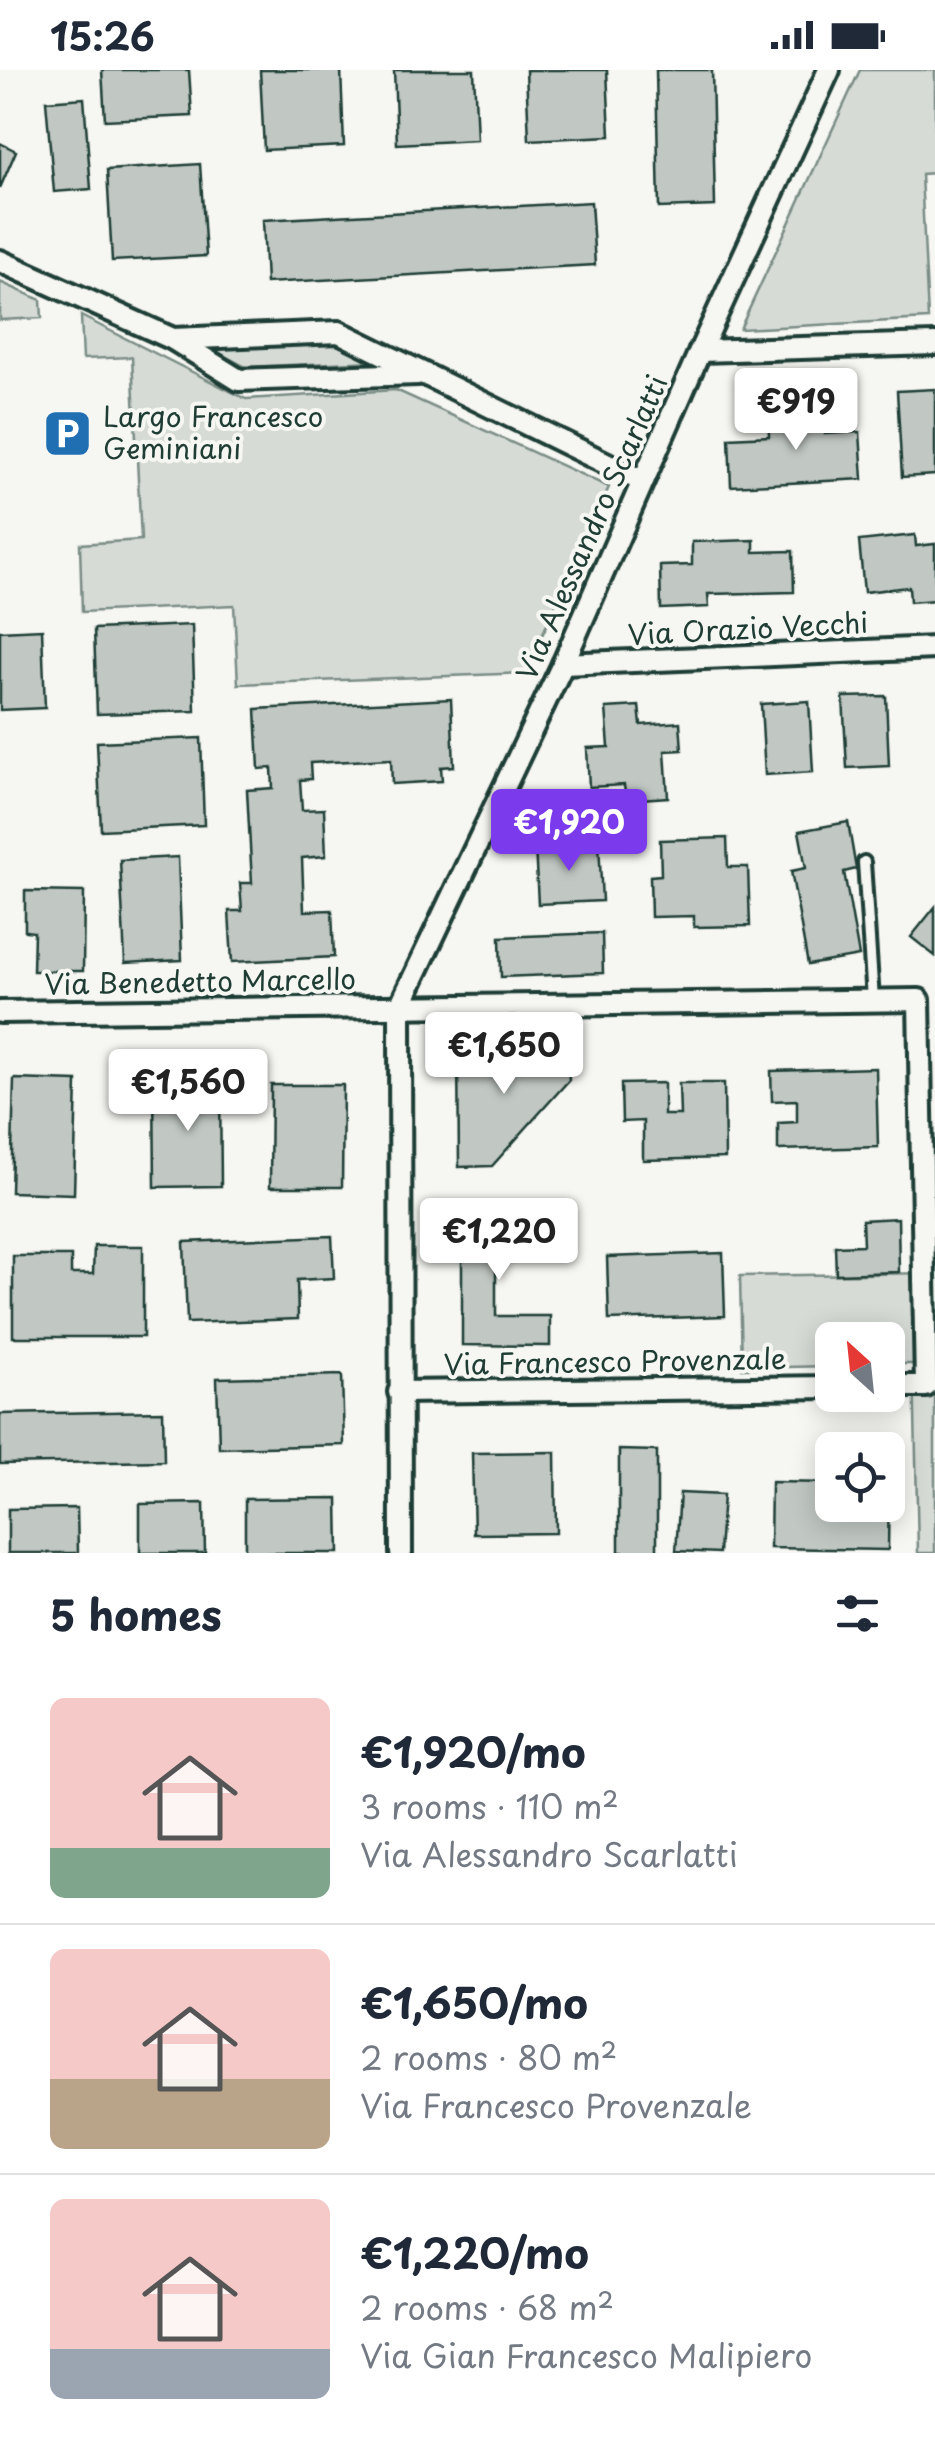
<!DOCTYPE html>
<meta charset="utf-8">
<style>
:root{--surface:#fff;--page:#f2f2f3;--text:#1f2937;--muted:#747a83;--line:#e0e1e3;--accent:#7c3aed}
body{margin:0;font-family:"Playpen Sans",sans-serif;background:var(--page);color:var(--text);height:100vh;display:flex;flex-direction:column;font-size:38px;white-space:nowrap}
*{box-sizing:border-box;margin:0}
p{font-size:32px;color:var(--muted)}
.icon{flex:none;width:55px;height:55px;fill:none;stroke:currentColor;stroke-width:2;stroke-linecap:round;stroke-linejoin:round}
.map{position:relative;height:1483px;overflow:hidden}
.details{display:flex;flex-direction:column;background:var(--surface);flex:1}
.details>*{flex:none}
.needle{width:65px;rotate:333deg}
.tools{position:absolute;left:815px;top:1252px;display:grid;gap:20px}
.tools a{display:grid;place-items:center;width:90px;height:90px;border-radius:15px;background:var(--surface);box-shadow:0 5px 25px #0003;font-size:50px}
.price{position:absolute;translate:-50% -85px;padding:0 22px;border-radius:10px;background:#fff;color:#222;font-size:32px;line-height:65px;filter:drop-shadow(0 2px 5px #0008)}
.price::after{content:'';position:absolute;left:50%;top:60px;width:30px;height:22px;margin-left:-15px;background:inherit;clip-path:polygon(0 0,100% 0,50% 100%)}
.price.current{background:var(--accent);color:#fff}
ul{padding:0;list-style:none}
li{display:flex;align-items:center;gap:30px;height:250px;padding:0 50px}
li+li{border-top:2px solid var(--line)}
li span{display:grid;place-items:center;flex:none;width:280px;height:200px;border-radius:15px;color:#555}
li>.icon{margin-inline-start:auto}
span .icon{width:120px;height:120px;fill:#fffc;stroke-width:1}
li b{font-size:42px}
h2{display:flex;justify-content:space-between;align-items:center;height:120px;padding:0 50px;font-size:42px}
.status{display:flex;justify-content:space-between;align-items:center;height:70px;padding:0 50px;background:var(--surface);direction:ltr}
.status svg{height:28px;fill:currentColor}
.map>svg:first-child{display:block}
.green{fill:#d6dbd6;stroke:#7a8c85;stroke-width:2.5}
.building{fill:#c1c8c3;stroke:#1f3d34;stroke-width:2.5}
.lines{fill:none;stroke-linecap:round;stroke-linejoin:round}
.service-casing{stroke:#1f3d34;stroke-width:18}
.minor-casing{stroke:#1f3d34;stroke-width:28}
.service{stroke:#f6f6f2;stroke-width:10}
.minor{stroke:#f6f6f2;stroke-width:20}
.labels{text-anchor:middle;stroke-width:8;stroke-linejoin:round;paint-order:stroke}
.poi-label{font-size:28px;fill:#1f3d34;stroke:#f6f6f2;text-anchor:start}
.street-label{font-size:28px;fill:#1f3d34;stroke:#f6f6f2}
</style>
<div class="status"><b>15:26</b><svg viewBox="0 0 49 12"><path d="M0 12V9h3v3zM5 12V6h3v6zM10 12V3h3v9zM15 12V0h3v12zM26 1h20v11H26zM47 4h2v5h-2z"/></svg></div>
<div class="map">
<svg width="935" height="1483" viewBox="0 0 935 1483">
<rect width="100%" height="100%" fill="#f6f6f2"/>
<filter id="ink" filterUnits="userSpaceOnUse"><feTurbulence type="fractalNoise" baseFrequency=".01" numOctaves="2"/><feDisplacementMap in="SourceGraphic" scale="20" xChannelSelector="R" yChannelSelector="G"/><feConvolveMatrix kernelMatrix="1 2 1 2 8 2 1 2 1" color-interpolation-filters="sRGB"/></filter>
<g filter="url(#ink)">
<g class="green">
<polygon points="860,0 935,0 935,103 921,104 928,249 740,259"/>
<polygon points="0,212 41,230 42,248 0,250"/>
<polygon points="81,246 246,329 396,320 609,417 525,603 238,614 234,535 82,542 80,474 141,470 132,287 83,289"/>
<polygon points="338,272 374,291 246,297 208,277"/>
<polygon points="935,1203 935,1483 918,1483 914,1294 888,1294 888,1270 832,1270 832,1296 742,1298 740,1206"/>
</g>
<g class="building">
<polygon points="102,0 189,0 192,46 105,50"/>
<polygon points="260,0 341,0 344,76 264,80"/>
<polygon points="394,0 474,0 477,70 397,74"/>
<polygon points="526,0 607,0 610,66 529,70"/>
<polygon points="656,0 712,0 715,136 659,138"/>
<polygon points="84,28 91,119 54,122 46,31"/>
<polygon points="0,73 16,81 0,118"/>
<polygon points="200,94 206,186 112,191 107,100"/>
<polygon points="591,132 595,195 266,213 263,150"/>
<polygon points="935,319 935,405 902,407 897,321"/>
<polygon points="824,341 825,364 860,362 863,409 731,416 729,368 769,366 768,343"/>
<polygon points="915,465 916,476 935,474 935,530 910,532 909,517 864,522 859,471"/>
<polygon points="754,470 754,482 793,481 794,522 708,524 709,537 661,539 660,496 692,495 692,472"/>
<polygon points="192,555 195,641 97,644 94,559"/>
<polygon points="42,559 45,638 0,640 0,561"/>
<polygon points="886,626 889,696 847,698 843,627"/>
<polygon points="451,629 454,696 441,697 442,711 392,714 391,689 310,693 311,709 300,710 302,740 324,739 326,786 302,788 304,841 332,840 334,887 232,892 229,841 242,841 240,813 252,813 247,720 273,718 272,698 259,699 256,639"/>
<polygon points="809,631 813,702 765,705 761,634"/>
<polygon points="639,636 641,655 680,652 682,680 665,681 668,727 626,730 624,715 589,717 587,678 609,677 606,638"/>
<polygon points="201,668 204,755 101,760 97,672"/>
<polygon points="848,752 856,799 844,802 859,886 808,895 791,801 806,798 799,761"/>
<polygon points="727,768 728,797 748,797 750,856 694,857 694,846 651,847 650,806 661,805 660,770"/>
<polygon points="599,773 602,831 538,834 535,776"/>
<polygon points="178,787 182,890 125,893 120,790"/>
<polygon points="25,821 84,822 83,901 33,901 34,862 25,861"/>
<polygon points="935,837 935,886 911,867"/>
<polygon points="602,863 603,903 501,907 500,867"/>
<polygon points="567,975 569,1010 492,1096 459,1097 458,980"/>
<polygon points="876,998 878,1077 778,1080 778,1053 797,1052 797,1030 772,1031 771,1001"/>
<polygon points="14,1009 77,1011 74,1124 11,1122"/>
<polygon points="220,1011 221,1116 155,1117 154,1012"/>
<polygon points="664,1013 664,1045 680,1045 679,1013 724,1013 725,1088 643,1090 643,1051 622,1052 621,1014"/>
<polygon points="271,1015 343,1015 342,1117 270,1117"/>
<polygon points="898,1148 899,1202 836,1204 835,1176 863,1175 862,1150"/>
<polygon points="462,1153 550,1153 550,1187 496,1187 496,1246 550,1246 550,1276 462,1275"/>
<polygon points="332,1166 334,1208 297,1210 298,1249 187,1253 184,1172"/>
<polygon points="94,1176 143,1176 143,1267 13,1267 13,1186 71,1186 71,1204 93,1204"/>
<polygon points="723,1183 725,1246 609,1250 607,1187"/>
<polygon points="342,1305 344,1375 219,1378 217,1308"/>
<polygon points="163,1341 164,1391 0,1394 0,1344"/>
<polygon points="619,1380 657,1381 657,1483 619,1482"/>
<polygon points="555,1382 556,1463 474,1464 472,1383"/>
<polygon points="771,1412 832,1413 832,1435 888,1435 889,1414 888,1480 770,1478"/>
<polygon points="680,1423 723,1425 719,1483 676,1481"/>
<polygon points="338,1428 339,1483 245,1483 245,1429"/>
<polygon points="204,1433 205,1483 140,1483 140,1434"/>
<polygon points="77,1438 78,1483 8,1483 8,1439"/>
</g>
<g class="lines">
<defs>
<polyline id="service" points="864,792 873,930"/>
<g id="minor">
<polyline points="0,191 173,269 239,310 418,304"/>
<polyline points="173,269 339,262 642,411"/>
<polyline points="700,281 935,274"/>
<polyline points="563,594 935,578"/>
<polyline points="0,942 919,930 926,1316 888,1316"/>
<polyline points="399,1322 832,1317"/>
<polyline points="401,1483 400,936 563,594 700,281 829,0"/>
</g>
</defs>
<use href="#service" class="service-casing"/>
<use href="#minor" class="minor-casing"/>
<use href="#service" class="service"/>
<use href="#minor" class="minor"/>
</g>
</g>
<defs>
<symbol id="parking-square" viewBox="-11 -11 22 22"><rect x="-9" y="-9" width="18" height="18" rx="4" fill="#1f6fb2" stroke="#f6f6f2"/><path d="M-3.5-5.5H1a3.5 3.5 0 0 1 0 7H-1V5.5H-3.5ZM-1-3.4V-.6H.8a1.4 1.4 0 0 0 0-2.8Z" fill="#fff"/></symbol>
</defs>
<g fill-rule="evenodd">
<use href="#parking-square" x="40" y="336" width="55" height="55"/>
</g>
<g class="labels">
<g class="poi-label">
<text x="103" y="357">Largo Francesco<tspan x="103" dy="32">Geminiani</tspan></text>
</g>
<g class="street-label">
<text transform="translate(592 458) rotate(-66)" y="10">Via Alessandro Scarlatti</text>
<text transform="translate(748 559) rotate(-3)" y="10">Via Orazio Vecchi</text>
<text transform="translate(200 912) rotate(-1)" y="10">Via Benedetto Marcello</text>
<text transform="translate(615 1292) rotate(-1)" y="10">Via Francesco Provenzale</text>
</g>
</g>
</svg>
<div class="tools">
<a><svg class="needle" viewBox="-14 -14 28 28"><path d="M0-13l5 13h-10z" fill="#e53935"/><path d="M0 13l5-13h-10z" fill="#747a83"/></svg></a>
<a><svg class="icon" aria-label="locate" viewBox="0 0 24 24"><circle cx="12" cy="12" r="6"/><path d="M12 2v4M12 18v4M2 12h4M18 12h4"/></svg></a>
</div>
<b class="price" style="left:796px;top:383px">€919</b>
<b class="price current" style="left:569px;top:804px">€1,920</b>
<b class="price" style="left:504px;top:1027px">€1,650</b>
<b class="price" style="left:188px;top:1064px">€1,560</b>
<b class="price" style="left:499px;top:1213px">€1,220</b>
</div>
<section class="details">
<h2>5 homes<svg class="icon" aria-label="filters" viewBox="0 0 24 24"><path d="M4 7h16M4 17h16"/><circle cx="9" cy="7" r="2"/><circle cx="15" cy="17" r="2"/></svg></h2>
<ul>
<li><span style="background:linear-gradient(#f6c9c9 75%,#7fa58c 0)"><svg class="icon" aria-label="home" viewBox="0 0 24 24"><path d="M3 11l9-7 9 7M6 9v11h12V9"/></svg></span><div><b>€1,920/mo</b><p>3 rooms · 110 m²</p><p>Via Alessandro Scarlatti</p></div></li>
<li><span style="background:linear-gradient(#f6c9c9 65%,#b9a48a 0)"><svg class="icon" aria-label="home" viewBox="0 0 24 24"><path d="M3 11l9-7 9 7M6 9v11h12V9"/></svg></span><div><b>€1,650/mo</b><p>2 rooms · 80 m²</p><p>Via Francesco Provenzale</p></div></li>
<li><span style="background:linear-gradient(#f6c9c9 75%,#9aa5b1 0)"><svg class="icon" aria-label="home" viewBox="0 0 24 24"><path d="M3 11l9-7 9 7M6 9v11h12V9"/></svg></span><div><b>€1,220/mo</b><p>2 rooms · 68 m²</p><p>Via Gian Francesco Malipiero</p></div></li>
</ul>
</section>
